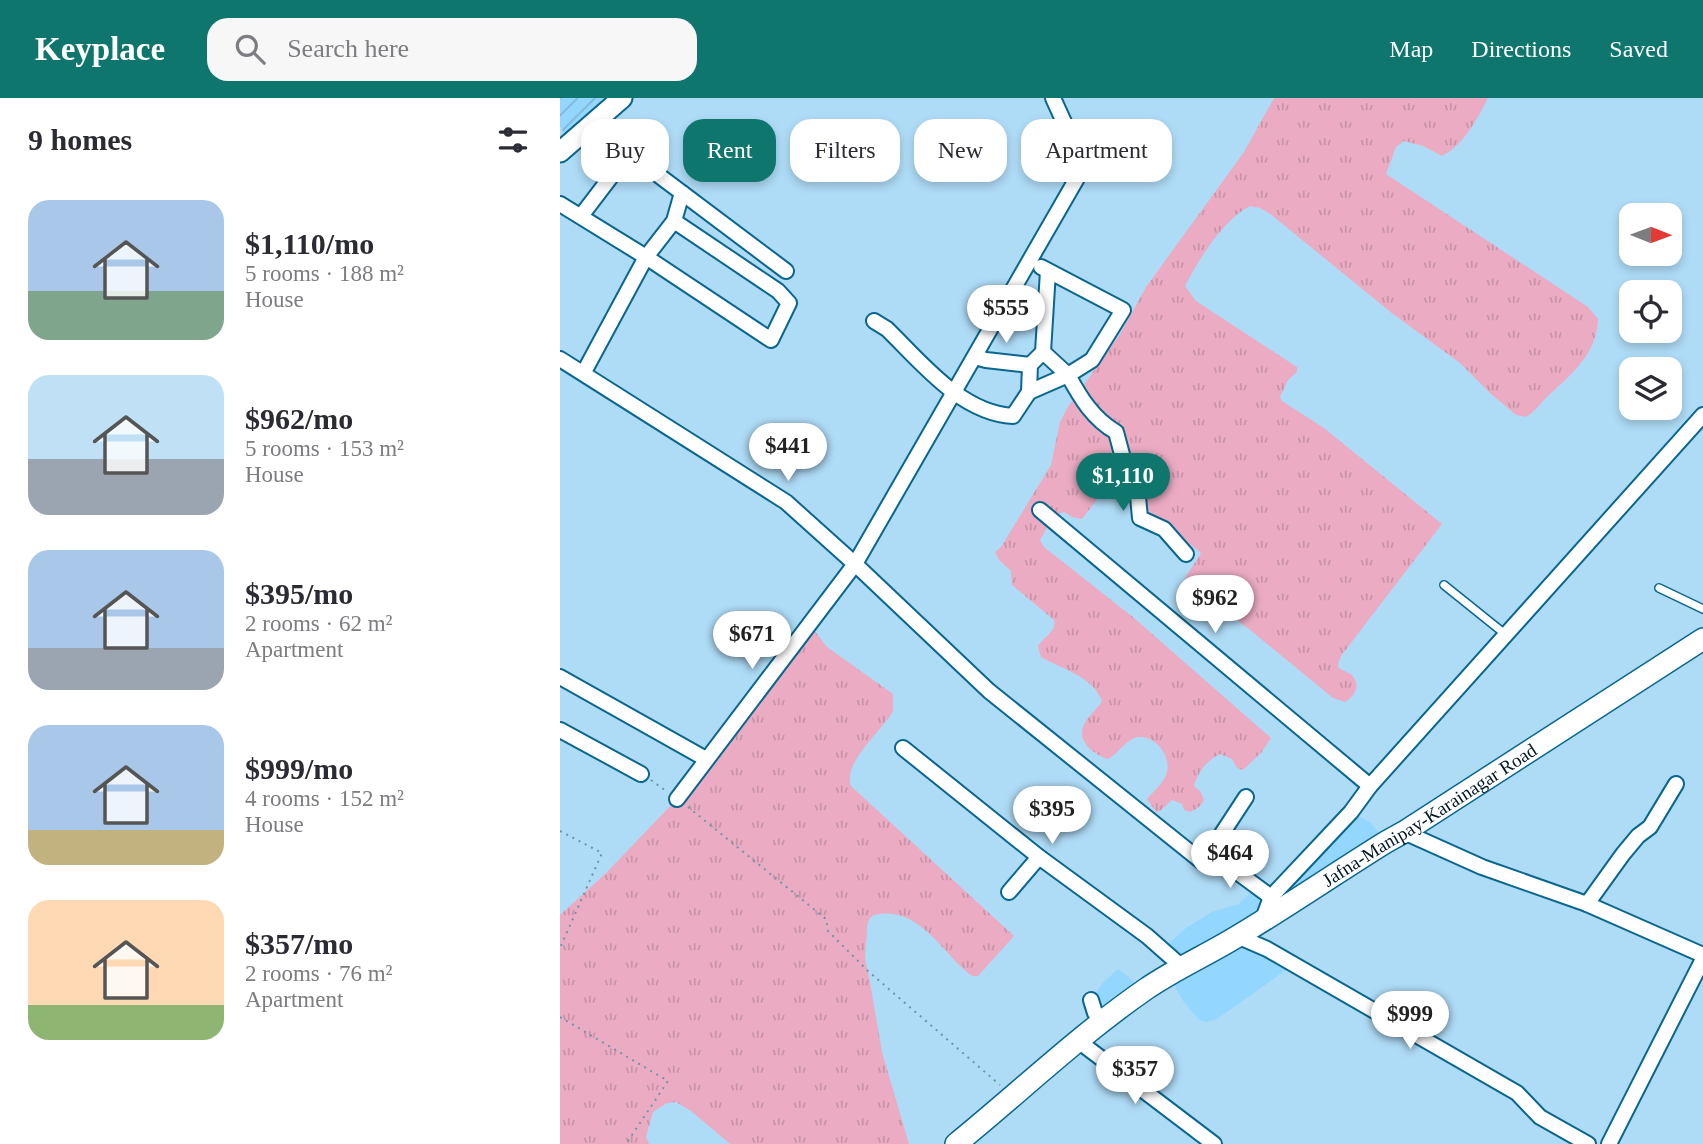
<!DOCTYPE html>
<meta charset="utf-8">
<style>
:root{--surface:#fff;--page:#f7f7f7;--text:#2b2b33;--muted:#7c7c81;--accent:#0f766e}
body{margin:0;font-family:"Times New Roman",serif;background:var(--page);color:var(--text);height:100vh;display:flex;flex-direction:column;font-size:26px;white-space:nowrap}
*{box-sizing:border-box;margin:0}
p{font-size:23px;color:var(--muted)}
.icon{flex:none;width:38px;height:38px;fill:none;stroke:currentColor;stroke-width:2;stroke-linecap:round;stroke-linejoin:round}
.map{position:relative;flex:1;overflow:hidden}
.details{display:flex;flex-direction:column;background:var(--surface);width:560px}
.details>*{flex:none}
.guide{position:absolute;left:21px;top:21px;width:665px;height:63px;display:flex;gap:14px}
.needle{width:46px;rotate:91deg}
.tools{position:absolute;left:1059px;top:105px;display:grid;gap:14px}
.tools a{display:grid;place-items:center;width:63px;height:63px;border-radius:14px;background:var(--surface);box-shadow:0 4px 10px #0003;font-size:35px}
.price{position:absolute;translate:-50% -60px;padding:0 16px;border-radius:24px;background:#fff;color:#222;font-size:23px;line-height:46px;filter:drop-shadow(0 2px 4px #0008)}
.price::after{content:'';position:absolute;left:50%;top:42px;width:21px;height:16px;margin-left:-10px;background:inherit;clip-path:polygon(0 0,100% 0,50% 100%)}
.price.on{background:var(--accent);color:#fff}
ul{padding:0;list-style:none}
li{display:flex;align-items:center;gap:21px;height:175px;padding:0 28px}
li span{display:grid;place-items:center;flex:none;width:196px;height:140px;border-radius:21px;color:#555}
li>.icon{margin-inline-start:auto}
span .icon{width:84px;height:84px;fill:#fffc;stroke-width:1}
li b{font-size:30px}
h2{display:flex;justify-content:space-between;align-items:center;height:84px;padding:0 28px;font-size:30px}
.chip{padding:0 24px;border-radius:21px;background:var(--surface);box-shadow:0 4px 10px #0003;font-size:24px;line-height:63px}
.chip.on{background:var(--accent);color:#fff}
header{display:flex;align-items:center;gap:42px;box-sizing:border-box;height:98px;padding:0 35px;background:var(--accent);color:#fff}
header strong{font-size:33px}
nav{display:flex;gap:38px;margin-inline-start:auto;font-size:24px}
.search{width:490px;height:63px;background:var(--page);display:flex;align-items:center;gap:18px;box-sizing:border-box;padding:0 24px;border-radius:21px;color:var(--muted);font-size:26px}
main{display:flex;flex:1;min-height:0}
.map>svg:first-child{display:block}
.built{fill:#93d6fe}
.industrial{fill:url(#industrial-furrows)}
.grass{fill:url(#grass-tufts)}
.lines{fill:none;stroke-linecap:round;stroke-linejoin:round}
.lane-casing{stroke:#09668e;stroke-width:10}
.street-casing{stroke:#09668e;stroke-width:18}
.secondary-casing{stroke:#09668e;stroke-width:23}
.primary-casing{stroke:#09668e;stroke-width:24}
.path{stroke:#6f94a9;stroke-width:2;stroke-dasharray:2 5;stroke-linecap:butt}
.lane{stroke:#fff;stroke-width:7}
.street{stroke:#fff;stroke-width:14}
.secondary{stroke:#fff;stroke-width:19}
.primary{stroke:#fff;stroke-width:21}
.labels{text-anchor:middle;stroke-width:5;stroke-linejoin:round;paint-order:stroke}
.street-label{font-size:19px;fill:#001723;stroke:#aedbf6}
</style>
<header>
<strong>Keyplace</strong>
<div class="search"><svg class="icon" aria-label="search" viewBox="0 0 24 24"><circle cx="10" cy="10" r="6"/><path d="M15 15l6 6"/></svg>Search here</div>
<nav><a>Map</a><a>Directions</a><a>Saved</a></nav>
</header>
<main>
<section class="details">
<h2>9 homes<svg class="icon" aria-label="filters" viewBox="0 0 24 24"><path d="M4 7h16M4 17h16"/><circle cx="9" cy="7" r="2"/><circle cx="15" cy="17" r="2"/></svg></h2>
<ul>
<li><span style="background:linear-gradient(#a9c7e8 65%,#7fa58c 0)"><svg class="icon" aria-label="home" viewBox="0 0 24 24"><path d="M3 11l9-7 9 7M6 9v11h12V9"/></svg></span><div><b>$1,110/mo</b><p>5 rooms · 188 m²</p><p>House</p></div></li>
<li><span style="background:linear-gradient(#bfe0f5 60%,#9aa5b1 0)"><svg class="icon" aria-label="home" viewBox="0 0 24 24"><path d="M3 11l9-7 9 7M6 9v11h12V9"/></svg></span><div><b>$962/mo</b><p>5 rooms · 153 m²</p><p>House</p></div></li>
<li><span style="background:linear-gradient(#a9c7e8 70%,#9aa5b1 0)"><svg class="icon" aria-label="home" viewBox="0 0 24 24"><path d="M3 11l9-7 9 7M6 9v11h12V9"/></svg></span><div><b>$395/mo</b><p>2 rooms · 62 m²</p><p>Apartment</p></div></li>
<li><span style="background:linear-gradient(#a9c7e8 75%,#c2b280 0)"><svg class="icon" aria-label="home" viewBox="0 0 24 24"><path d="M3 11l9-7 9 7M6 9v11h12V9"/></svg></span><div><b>$999/mo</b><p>4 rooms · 152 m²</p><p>House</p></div></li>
<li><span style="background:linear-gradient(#ffd9b3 75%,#8fb573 0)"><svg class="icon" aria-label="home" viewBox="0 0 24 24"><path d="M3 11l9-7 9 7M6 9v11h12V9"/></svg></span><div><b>$357/mo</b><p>2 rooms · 76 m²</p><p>Apartment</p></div></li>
</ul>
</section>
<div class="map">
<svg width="1143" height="1046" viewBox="0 0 1143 1046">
<defs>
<pattern id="industrial-furrows" width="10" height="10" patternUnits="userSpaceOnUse" patternTransform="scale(1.75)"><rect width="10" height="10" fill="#93d6fe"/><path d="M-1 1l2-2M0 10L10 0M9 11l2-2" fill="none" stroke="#7db7d9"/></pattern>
<pattern id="grass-tufts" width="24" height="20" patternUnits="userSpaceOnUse" patternTransform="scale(1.75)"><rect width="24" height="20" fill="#ebacc3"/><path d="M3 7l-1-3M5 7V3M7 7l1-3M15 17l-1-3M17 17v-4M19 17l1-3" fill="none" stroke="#c893a7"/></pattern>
</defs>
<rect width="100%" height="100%" fill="#aedbf6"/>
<g class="built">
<polygon points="791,714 811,725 826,744 678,838 733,867 657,921 646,924 639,922 624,904 608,877 620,868 603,851 626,830 652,814 679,806 696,789 712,799"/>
<polygon points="558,871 584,892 546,922 531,902 542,886"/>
</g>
<polygon class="industrial" points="0,0 62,0 9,46 0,28"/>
<g class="grass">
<path d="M714 0H928C917 21 904 47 882 58L863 48 844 43 836 49 826 76 1028 209 1038 221C1037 255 1013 275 989 297 980 305 976 313 966 319L956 317 930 295 900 265 833 216 709 115 700 110 690 108C663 122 639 161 625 188L636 203 737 269V274L728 282 720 299 722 303 764 330 882 426 781 558 778 566 779 570 792 577C801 587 795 598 785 604L773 600 689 531 626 484 625 480 641 455 551 383 522 421 512 419 504 414 494 418 480 442 484 449 574 520 711 640 702 654 683 672 677 670 672 661 660 656C646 663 638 674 634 688L640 693 644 702C640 709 637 711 630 714L624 712 622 706 612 702 600 713 596 714 587 701C593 694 601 687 605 679 614 662 598 638 579 639 565 641 559 656 548 661 533 656 516 643 524 627 528 617 537 612 542 603 533 578 501 571 481 559L478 548C483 539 497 534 494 522L452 487 451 473 439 462 435 454 441 449 491 367 500 324 508 309 560 236 586 189 684 54Z"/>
<path d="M250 527 267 549 333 596V613C322 633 282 665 291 688L454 838 418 878C412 878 413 879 408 875 383 855 360 811 320 816 308 817 307 824 307 835 306 849 303 859 308 873L322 954 349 1046H170L131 1013 116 1004 107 1005 93 1014 86 1039 89 1046H0V817L46 775 117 701Z"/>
</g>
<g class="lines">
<defs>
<g id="lane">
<polyline points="884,487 945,536"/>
<polyline points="1099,490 1143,511"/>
</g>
<g id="street">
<polyline points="69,55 226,173"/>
<polyline points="0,106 86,159 24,274"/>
<polyline points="21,118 69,55 31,29"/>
<polyline points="114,123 218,193 229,205 211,242 86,159 114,123 122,95"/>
<polyline points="481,169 563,212 532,262 508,277 483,254"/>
<path d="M314 223 327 231C362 265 401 315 453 318L469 294 470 267 483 254 488 173"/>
<polyline points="415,259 426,262 470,267"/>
<polyline points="0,261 226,404 295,466 429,593 641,763 650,754 686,699"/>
<path d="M469 294 508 277C520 299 533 321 556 334L567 375 577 388 580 420 604 431 626 456"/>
<polyline points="480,412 810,688"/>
<polyline points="0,579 146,661"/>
<polyline points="0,632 81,676"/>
<polyline points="343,650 479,759 587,838 621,868"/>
<polyline points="117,701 295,466 524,68 493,0"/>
<polyline points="844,734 922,769 1027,806 1063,756 1078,738 1090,729 1116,686"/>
<polyline points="650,754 711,799"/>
<polyline points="449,794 479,759"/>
<polyline points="1027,806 1143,857"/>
<polyline points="703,821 711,799 791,714 810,688 1143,317"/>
<polyline points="677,838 707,851 957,995 980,1019 1028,1046"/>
<polyline points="531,902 535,915 546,922"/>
<polyline points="517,942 654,1046"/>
<polyline points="1049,1046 1143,861"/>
</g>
<polyline id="secondary" points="0,54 62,0"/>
<g id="primary">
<path id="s1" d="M396 1046C460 994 518 938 586 891 615 871 647 857 678 838 728 808 776 775 826 744L844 734 1143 541"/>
</g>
</defs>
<use href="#lane" class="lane-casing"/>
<use href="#street" class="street-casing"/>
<use href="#secondary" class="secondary-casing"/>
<use href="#primary" class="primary-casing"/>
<g class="path">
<polyline points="91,682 106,693"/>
<polyline points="128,709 266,821 268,833 308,873 440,987"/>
<polyline points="0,733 42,755 0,850"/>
<polyline points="0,919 108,983 66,1046"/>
</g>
<use href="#lane" class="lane"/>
<use href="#street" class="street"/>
<use href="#secondary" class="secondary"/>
<use href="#primary" class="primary"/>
</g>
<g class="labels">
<g class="street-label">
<text dy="7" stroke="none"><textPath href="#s1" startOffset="578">Jafna-Manipay-Karainagar Road</textPath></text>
</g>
</g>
</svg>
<div class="tools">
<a><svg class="needle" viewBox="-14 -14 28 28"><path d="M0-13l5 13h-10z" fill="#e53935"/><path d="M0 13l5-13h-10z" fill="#7c7c81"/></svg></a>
<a><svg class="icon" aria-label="locate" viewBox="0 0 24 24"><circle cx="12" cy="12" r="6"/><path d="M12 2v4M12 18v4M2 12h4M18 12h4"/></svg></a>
<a><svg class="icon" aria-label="layers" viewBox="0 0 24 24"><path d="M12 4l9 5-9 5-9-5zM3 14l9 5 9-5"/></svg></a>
</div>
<b class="price" style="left:446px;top:247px">$555</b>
<b class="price" style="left:228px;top:385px">$441</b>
<b class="price on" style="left:563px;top:415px">$1,110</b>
<b class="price" style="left:655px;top:537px">$962</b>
<b class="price" style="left:192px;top:573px">$671</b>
<b class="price" style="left:492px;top:748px">$395</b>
<b class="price" style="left:670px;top:792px">$464</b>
<b class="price" style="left:850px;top:953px">$999</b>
<b class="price" style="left:575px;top:1008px">$357</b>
<div class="guide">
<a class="chip">Buy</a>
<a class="chip on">Rent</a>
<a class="chip">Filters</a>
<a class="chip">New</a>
<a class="chip">Apartment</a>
</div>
</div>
</main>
